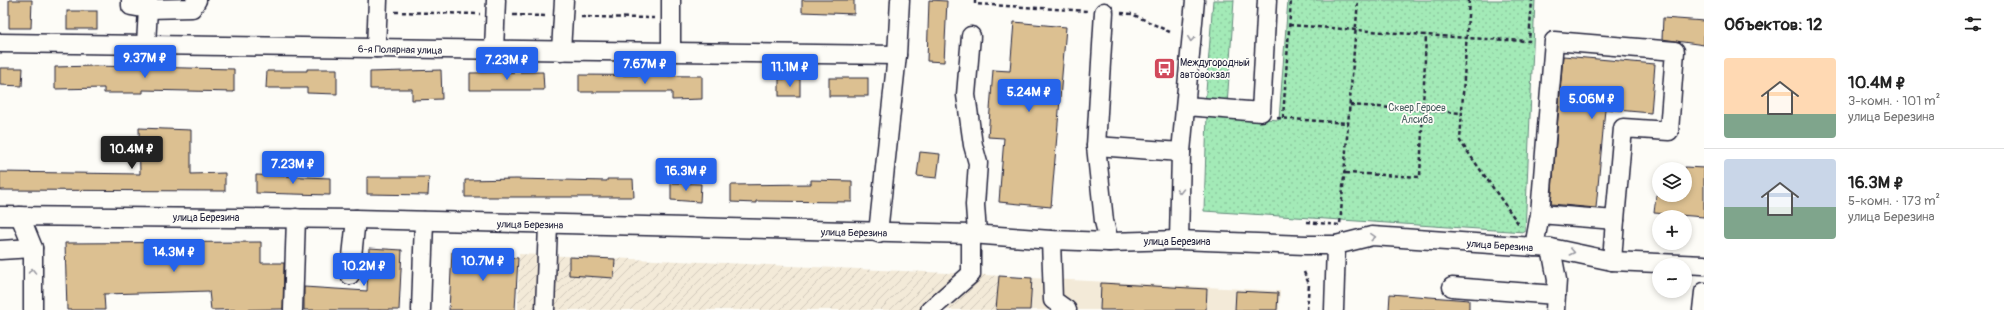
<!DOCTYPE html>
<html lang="ru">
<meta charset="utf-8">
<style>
:root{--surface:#fff;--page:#f6f6f6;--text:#222;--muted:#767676;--line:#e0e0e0;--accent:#2563eb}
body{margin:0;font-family:Pangolin,sans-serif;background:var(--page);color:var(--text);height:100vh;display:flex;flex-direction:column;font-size:15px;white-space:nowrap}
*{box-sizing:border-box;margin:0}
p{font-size:13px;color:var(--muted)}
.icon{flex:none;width:22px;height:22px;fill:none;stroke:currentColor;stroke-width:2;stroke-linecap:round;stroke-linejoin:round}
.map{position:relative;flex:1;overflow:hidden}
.details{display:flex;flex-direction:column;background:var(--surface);width:300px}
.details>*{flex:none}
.controls{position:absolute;left:1652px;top:162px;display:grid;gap:8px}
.controls a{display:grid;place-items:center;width:40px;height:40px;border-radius:50%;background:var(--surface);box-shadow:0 2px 6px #0003;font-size:20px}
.price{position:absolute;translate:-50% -34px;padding:0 9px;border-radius:4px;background:var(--accent);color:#fff;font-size:13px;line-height:26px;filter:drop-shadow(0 1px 2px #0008)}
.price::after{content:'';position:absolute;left:50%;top:24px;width:12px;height:9px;margin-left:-6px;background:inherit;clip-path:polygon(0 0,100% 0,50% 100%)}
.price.current{background:#222;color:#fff}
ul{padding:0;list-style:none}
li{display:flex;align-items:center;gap:12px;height:100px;padding:0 20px}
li+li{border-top:1px solid var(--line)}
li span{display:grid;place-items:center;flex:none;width:112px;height:80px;border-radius:4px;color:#555}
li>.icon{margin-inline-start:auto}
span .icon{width:48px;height:48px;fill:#fffc;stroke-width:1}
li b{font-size:17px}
h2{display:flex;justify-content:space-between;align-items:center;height:48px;padding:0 20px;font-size:17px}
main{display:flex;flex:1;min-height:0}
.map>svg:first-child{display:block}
.built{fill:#f3ead8}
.industrial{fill:url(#industrial-furrows)}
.park{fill:url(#park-dots);stroke:#628679}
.building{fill:#dcc091;stroke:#22223b}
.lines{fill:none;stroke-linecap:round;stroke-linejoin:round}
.minor-casing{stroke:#22223b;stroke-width:21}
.path{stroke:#22223b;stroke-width:2.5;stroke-dasharray:4 3;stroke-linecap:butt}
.minor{stroke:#fdfcf7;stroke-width:18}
.oneway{stroke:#9a9aa2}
.labels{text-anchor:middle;stroke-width:3.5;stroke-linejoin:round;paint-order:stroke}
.street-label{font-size:10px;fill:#22223b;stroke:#fdfcf7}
.poi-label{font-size:10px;fill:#22223b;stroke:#fdfcf7;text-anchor:start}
.park-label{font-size:10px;fill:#495e60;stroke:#fdfcf7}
</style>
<main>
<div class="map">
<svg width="1704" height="310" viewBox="0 0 1704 310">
<defs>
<pattern id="industrial-furrows" width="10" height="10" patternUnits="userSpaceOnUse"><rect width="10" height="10" fill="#f3ead8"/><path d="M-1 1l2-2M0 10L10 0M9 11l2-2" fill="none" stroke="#d0c8ba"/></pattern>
<pattern id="park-dots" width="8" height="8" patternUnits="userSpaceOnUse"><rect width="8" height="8" fill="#a3eab7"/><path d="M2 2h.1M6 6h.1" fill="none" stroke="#8cc89e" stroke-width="1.8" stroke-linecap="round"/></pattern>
</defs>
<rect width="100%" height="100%" fill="#fdfcf7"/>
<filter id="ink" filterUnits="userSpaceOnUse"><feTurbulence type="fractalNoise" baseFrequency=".025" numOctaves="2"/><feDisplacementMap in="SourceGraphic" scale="8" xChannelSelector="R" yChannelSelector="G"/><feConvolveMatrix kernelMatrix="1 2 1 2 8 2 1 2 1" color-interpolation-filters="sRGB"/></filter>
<g filter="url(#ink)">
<polygon class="built" points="1032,278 1280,291 1279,310 1030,310"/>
<polygon class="industrial" points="519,254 971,274 1032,278 1030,310 518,310"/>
<g class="park">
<polygon points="1213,0 1234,0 1227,106 1205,105"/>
<polygon points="1288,0 1535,0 1525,232 1204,211 1207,115 1279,120"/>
</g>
<g class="building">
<polygon points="9,0 32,0 31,28 9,28"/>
<polygon points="802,0 854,0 854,14 802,12"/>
<polygon points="929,0 947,1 944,62 927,61"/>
<rect x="67" y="11" width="30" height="18"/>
<polygon points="1663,18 1704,21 1704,45 1662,39"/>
<polygon points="1014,22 1066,27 1051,207 999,202 1004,138 988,137 993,70 1010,71"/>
<polygon points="1563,56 1655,64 1651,113 1605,109 1596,208 1551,204"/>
<polygon points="94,66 234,69 234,92 143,90 143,93 104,93 104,88 55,89 55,67"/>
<polygon points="0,68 23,68 22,86 0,85"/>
<polygon points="307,69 337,69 337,94 307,93 307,88 266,88 267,71 307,71"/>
<polygon points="441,70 442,99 412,100 412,89 370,89 370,72"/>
<polygon points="543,72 544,90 470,90 470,73"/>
<polygon points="579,75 702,76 702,99 672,100 672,92 579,92"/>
<rect x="829" y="78" width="39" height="18"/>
<rect x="779" y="79" width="21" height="17"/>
<polygon points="139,128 191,130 191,174 225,173 225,191 0,190 0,172 140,174"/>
<polygon points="920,152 940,154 937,178 917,176"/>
<polygon points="1685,167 1704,168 1704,217 1654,213 1656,195 1685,195"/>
<polygon points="256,175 330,178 330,195 256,193"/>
<polygon points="367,177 429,177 428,195 367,194"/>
<polygon points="516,179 607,181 607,179 633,179 634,197 465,197 465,180"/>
<polygon points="811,180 852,181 852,202 756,201 756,203 731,202 731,185 811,184"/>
<polygon points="671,183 701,184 700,202 671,200"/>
<polygon points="261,242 261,263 284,263 283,309 211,310 209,291 104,294 105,310 67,310 65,243"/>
<polygon points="369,248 402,250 399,310 304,310 304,287 367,291"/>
<polygon points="452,252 518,258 515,310 449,310"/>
<polygon points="569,257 615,259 614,278 569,275"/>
<polygon points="999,276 1032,278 1030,310 996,310"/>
<polygon points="1101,283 1207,289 1206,310 1100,310"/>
<polygon points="1236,291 1278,293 1277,310 1235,310"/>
<polygon points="1390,294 1469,300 1469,310 1389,310"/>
</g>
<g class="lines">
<defs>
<g id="minor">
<polyline points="131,0 131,6 148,9 146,44"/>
<polyline points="148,9 192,8 197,0"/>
<polyline points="1104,12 1096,146 1104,221 1109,242"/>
<polyline points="971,36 966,95 973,145 978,163 975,205 977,234"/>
<polyline points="0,43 897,55"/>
<polyline points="376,48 378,0"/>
<polyline points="494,50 496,0"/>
<polyline points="561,51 564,0"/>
<polyline points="671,51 671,0"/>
<polyline points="1186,106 1261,112 1267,0"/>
<polyline points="1096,146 1181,152"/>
<polyline points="0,216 356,219 971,234 1051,240 1109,242 1179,240 1306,245 1336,245 1372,236 1551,248 1612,261 1704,265"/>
<polyline points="20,216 33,248 33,310"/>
<polyline points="878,233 897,55 900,0"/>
<polyline points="1051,240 1053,300 1067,310"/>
<polyline points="1179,240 1181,152 1195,0"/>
<polyline points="1534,247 1540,214 1554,41 1675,51 1669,131 1623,128 1615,220 1540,214"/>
<polyline points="1551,248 1557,280 1555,310"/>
<polyline points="0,250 33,248"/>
<polyline points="1612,261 1615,220"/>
<polyline points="350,275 356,219"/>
<polyline points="1452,287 1556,295"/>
<polyline points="293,310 296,218"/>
<polyline points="421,310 424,221"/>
<polyline points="545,310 548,224"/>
<polyline points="930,310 971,274 971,234"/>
<polyline points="1334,310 1336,245"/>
<polyline points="1702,310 1704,292"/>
</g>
</defs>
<use href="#minor" class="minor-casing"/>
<g class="path">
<polyline points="975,0 975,4 1088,11"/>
<polyline points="1469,0 1460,141 1520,226"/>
<polyline points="395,12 480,14"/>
<polyline points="1121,13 1132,14 1172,33"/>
<polyline points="513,15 546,16"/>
<polyline points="581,17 654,18"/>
<polyline points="1289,25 1466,38 1529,41 1532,0"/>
<polyline points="1350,105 1462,113"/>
<polyline points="1277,118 1348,123"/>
<polyline points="1283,118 1291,0"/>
<polyline points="1345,173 1420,177 1426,35"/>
<polyline points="1307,222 1340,225 1358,0"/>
<polyline points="1304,272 1309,284 1307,310"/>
</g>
<use href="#minor" class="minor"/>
</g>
<defs><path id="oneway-chevron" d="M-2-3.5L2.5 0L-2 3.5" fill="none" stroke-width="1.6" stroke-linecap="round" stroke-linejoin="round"/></defs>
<g class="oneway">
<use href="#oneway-chevron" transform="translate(1191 39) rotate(96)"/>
<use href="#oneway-chevron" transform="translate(1180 191) rotate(91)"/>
<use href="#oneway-chevron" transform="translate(1373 237) rotate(-3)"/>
<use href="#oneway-chevron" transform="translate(1572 252) rotate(12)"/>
<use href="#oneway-chevron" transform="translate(32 271) rotate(-90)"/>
</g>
</g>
<defs>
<symbol id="bus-square" viewBox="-11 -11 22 22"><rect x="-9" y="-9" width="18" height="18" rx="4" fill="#d1495b" stroke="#fdfcf7"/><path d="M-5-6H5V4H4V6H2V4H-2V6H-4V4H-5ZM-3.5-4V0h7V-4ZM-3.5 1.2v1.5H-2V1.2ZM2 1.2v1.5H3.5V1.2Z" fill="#fff"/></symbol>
</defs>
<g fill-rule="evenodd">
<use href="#bus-square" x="1152" y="56" width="25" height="25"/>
</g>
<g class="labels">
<g class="street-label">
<text transform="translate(400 49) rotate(1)" y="4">6-я Полярная улица</text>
<text x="206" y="221">улица Березина</text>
<text transform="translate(530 224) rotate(1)" y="4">улица Березина</text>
<text transform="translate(854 232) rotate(1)" y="4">улица Березина</text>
<text x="1177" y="245">улица Березина</text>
<text transform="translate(1500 245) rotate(4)" y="4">улица Березина</text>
</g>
<g class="poi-label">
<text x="1180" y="66">Междугородный<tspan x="1180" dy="12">автовокзал</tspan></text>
</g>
<g class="park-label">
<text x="1417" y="111">Сквер Героев<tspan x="1417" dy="12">Алсиба</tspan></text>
</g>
</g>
</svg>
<div class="controls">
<a><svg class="icon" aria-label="layers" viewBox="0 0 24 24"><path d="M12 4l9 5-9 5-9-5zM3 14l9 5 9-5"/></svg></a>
<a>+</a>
<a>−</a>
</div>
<b class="price" style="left:145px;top:79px">9.37M ₽</b>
<b class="price" style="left:507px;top:81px">7.23M ₽</b>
<b class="price" style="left:645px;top:85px">7.67M ₽</b>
<b class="price" style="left:790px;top:88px">11.1M ₽</b>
<b class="price" style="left:1029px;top:113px">5.24M ₽</b>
<b class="price" style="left:1592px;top:120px">5.06M ₽</b>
<b class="price current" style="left:132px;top:170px">10.4M ₽</b>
<b class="price" style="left:293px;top:185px">7.23M ₽</b>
<b class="price" style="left:686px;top:192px">16.3M ₽</b>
<b class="price" style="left:174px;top:273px">14.3M ₽</b>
<b class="price" style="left:483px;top:282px">10.7M ₽</b>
<b class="price" style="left:364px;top:287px">10.2M ₽</b>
</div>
<section class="details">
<h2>Объектов: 12<svg class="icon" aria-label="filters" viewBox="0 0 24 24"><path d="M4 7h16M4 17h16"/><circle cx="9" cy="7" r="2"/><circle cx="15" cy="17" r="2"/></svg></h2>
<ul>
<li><span style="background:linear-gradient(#ffd9b3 70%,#7fa58c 0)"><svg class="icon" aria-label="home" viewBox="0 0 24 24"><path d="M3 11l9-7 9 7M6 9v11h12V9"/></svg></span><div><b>10.4M ₽</b><p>3-комн. · 101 m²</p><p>улица Березина</p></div></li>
<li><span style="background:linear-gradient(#c9d6e8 60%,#7fa58c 0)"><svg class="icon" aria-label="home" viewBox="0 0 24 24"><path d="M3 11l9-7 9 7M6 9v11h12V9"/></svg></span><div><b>16.3M ₽</b><p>5-комн. · 173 m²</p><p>улица Березина</p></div></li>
</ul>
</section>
</main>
